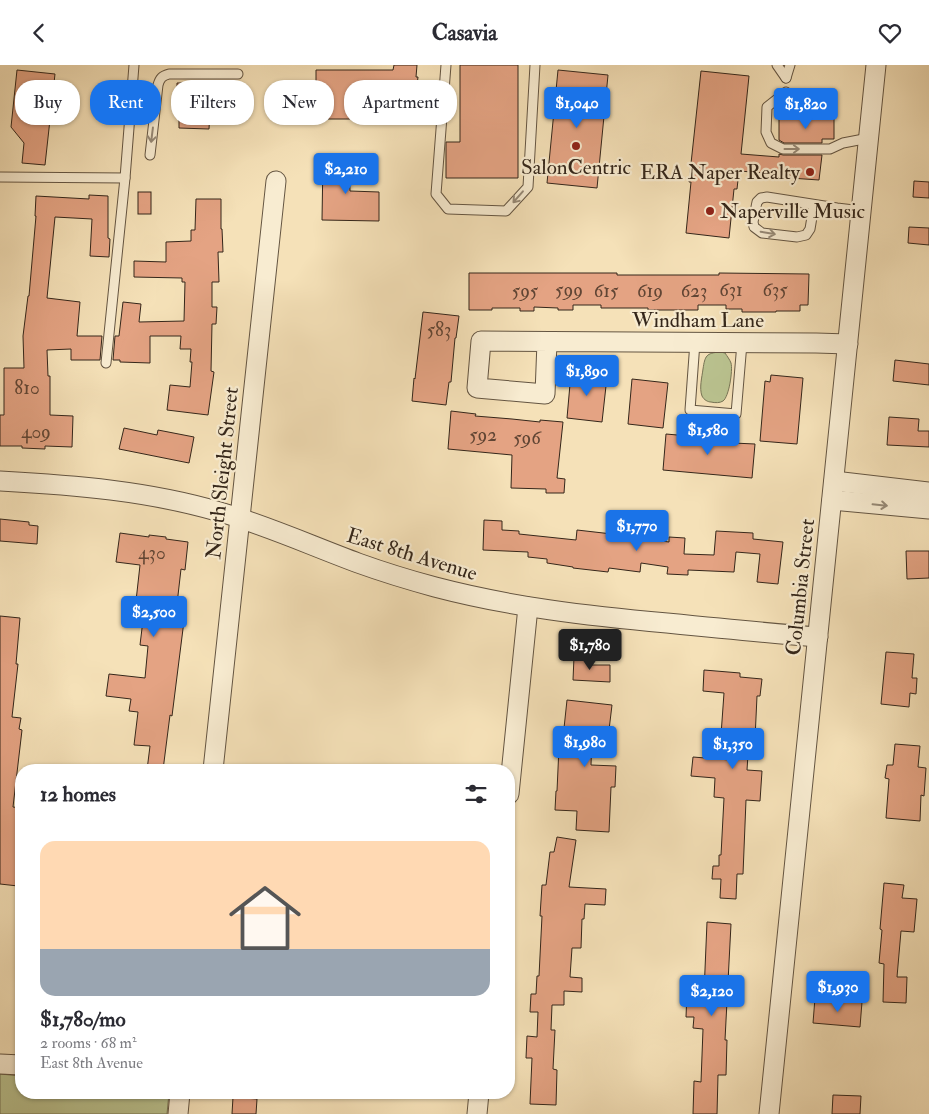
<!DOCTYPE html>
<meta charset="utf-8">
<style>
:root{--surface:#fff;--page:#f2f2f3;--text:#2b2b33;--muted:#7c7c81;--accent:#1a73e8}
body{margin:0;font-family:"IM FELL Double Pica",serif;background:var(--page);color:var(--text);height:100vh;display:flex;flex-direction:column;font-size:19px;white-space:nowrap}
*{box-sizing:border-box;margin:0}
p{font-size:16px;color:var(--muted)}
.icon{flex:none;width:28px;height:28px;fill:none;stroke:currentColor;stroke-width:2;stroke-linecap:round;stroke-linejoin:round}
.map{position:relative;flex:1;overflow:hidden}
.side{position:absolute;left:15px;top:699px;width:500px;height:335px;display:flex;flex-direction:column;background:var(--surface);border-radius:20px;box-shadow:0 1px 4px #0004}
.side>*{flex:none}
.top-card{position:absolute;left:15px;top:15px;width:500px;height:45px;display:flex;gap:10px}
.price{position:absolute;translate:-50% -42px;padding:0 11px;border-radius:5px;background:var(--accent);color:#fff;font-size:16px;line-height:32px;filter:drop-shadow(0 1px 2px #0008)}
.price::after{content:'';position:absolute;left:50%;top:30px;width:15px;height:11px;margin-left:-8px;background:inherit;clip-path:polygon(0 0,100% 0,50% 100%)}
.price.current{background:#222;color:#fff}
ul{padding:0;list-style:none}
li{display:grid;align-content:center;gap:10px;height:265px;padding:0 25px}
li span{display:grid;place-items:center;height:155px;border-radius:15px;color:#555}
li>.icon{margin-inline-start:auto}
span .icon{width:90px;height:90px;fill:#fffc;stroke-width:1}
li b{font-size:21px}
h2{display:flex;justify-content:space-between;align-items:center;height:60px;padding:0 25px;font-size:21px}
.chip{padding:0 18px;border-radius:20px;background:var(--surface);box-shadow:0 1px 4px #0004;font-size:18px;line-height:45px}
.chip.current{background:var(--accent);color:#fff}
header{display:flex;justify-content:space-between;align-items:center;height:65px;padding:0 25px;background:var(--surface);font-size:22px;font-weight:700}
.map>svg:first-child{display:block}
.green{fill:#bac390;stroke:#777455}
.building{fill:#e4a383;stroke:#34261a}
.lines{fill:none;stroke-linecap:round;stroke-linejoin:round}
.lane-casing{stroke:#645542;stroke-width:11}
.street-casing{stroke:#645542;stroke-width:21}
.lane{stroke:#f8ecd1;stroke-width:9}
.street{stroke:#f8ecd1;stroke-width:19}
.oneway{stroke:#968976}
.poi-dot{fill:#8f2418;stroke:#f8ecd1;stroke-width:2}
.labels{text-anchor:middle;stroke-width:4.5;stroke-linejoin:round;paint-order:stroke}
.number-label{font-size:19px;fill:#604534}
.poi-label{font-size:21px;fill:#34261a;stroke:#f8ecd1}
.street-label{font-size:21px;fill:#34261a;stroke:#f8ecd1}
</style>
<header><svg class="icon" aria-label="back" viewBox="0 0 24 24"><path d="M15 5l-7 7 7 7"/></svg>Casavia<svg class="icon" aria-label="heart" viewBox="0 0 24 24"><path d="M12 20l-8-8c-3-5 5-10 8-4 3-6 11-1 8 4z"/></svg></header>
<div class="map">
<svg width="929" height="1049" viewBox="0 0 929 1049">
<rect width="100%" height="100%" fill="#f5e1b8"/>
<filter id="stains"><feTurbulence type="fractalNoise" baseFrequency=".004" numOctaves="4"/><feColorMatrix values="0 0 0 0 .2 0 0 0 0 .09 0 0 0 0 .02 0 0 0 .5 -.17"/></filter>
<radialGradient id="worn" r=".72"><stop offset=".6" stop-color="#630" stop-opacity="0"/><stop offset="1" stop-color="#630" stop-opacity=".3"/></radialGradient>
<g class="green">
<path d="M720 287 725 288C727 291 730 295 731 298 733 305 729 332 723 336 720 338 715 338 711 337 708 337 704 335 702 331 699 323 702 312 703 304 705 291 706 288 720 287Z"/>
<polygon points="0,1009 21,1011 21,1028 169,1028 167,1049 0,1049"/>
</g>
<g class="building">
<polygon points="394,0 417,0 416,12 418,12 414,45 381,42 381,54 316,54 316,5 393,5"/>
<polygon points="460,0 518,0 518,113 446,113 446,77 460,77"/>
<polygon points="17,5 55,9 45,100 22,98 24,78 11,62"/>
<polygon points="558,5 608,10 597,123 547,118"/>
<polygon points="701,6 749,11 741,89 779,92 779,89 783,90 822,90 819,115 790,113 790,110 739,106 737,124 734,124 729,173 686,168 691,117 689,117"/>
<polygon points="177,18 213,18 213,45 210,45 209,64 179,63 179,43 177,43"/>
<polygon points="779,53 834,53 834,74 822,74 822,78 784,78 779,75"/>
<polygon points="323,93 349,93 350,126 379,127 379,156 322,155"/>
<polygon points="914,116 929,117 929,133 913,132"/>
<rect x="138" y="127" width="13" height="22"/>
<polygon points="89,130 108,131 108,173 110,174 109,192 90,191 92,154 55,152 47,233 80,237 77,271 102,271 100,295 71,295 71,284 47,285 48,311 50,311 50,350 73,351 72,382 45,381 45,384 22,383 22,381 0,381 0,350 4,350 4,303 24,303 23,271 28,231 29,231 36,151 35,151 36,131 89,134"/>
<polygon points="196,134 221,134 221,164 222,164 223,187 218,187 219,217 212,217 212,242 217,242 216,259 212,259 211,306 214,307 208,350 167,345 170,320 190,322 192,297 190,297 191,284 180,284 181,271 150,271 150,298 120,297 120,295 113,295 115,271 119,271 123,237 141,239 139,257 184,256 185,217 182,217 182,213 134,212 134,196 166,197 166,177 191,176 191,165 195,165"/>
<polygon points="909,162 929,163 929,180 908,178"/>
<polygon points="469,208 617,208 617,210 719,210 719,208 809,209 808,240 800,240 800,246 776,246 776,247 742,247 742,244 726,244 726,240 698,240 698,245 648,245 648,243 601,243 601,240 573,240 573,245 558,245 558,243 534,242 534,246 520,246 520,243 492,243 492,245 469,245"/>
<polygon points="423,247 459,251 456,273 455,273 451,317 449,317 446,340 412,336 414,313 415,314"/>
<polygon points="895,295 929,299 929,320 893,316"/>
<polygon points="571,308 607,312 602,357 567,353"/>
<polygon points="771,310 803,313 797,379 760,376 765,316 770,317"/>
<polygon points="632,314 668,318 663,363 628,359"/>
<polygon points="451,346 476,349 475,351 512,354 540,357 540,355 563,357 557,413 565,414 564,428 546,428 546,424 511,423 512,390 448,384"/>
<polygon points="889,352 919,354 918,366 929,366 929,382 887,380"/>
<polygon points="124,363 157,370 158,365 194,372 189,398 119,384"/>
<polygon points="666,369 733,375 733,378 755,379 752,413 663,405"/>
<polygon points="0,454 29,457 29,460 38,461 37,479 0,476"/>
<polygon points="484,455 502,456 502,465 519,466 519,469 576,475 577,465 612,469 612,470 669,477 669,472 685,473 684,489 714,490 716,466 753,468 753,474 783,477 778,519 757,517 760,489 736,487 734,507 688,505 688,510 667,509 668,502 641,498 640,507 609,503 608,507 573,503 573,502 547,498 547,494 528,492 528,487 483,485"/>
<polygon points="120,468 149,472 149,470 166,472 166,474 188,477 185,505 181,504 177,539 186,540 172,651 170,650 163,705 147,705 150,681 134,680 138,647 129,646 131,634 106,631 109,609 145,613 148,581 140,580 143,555 134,554 140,500 116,497"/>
<polygon points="906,486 929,486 929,513 907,514"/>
<polygon points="0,551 20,553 16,599 18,599 12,652 21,653 19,664 22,665 13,742 21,743 21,794 18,821 0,819"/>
<polygon points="886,587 914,589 912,613 917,613 916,629 910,628 909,642 881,639"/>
<polygon points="574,592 590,592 589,600 610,600 610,617 573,615"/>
<polygon points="704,605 740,608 740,612 762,614 760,631 757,631 755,674 749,674 747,705 762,706 760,736 746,735 743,809 737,809 736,834 720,833 721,814 712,814 713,801 719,801 719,790 721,790 724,733 714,732 715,713 691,711 693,692 730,695 731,671 721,670 724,628 703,626"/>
<polygon points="567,635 612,640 609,665 597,663 596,674 592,673 591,700 616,701 615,722 611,722 609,767 576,765 577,746 555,745 556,726 557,726 559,682 562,682"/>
<polygon points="895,679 920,681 918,702 926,703 924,731 921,730 920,756 886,753 889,714 885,713 887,700 893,700"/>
<polygon points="557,772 576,775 569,822 606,824 605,840 585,839 584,854 582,854 581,883 572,883 570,912 582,913 582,927 564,926 564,940 552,940 551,965 555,965 553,1004 557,1005 556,1040 530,1039 532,993 526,993 527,971 537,972 538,947 530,947 531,929 536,929 537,911 539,911 542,851 540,851 542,820 546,820 550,787 554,787"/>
<polygon points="884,818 904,820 902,833 917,834 914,867 901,866 897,912 907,912 906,938 883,937 884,899 879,898 882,865 880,864"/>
<polygon points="707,857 731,859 725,975 727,975 726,1010 718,1010 717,1049 693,1049 694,1016 701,1017 703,964 693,963 694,952 686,952 687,927 704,928"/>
<polygon points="815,933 862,937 860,962 813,958"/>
<polygon points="833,1030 861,1031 860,1049 832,1049"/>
<polygon points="233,1032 257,1034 256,1049 232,1049"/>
</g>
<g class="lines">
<defs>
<g id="lane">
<polyline points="446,0 436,129 448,144 506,146 528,122 535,0"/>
<polyline points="777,0 786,13"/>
<polyline points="786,13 790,0"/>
<polyline points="786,27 767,42 766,67 771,78 783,84 830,84 843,78 869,73"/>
<path d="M150 90 158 20C160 13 162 11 169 9H238"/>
<polyline points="0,112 125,113"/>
<polyline points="814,140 810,164 806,170 797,172 762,168 754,162 753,157 757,137 761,133 767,132 837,143 862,146"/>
<polyline points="695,277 690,345 736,349 742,278"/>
<polyline points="106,298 125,113 134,0"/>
</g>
<g id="street">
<polyline points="547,277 545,329 477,323 481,276 816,278 848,279"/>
<path d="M0 416C74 420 149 426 220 447 268 461 312 481 358 498 383 507 409 515 435 522 511 542 588 551 667 558 717 563 767 568 818 572"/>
<polyline points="834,416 929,427"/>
<polyline points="832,435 929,444"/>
<polyline points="213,705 276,116"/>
<polyline points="509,729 528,542"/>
<polyline points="0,999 21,1000"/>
<polyline points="178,1049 180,1028"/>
<polyline points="477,1049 479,1028"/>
<polyline points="769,1049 876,0"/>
</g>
</defs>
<use href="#lane" class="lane-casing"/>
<use href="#street" class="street-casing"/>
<use href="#lane" class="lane"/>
<use href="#street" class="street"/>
</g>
<defs><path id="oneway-shaft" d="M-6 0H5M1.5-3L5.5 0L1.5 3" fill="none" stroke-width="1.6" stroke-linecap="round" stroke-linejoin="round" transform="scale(1.25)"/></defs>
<g class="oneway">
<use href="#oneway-shaft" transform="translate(152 70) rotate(97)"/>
<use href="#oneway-shaft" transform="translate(792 84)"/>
<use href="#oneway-shaft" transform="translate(518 132) rotate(131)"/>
<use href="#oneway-shaft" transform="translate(768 168) rotate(10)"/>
<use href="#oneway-shaft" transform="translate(880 440) rotate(6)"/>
</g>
<g class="poi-dot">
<circle cx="576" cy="81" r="5"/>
<circle cx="810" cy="107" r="5"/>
<circle cx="710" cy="146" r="5"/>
</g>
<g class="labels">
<g class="number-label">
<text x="569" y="231">599</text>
<text x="731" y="231">631</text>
<text x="775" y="231">635</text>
<text x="525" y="232">595</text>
<text x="606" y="232">615</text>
<text x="650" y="232">619</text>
<text x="694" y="232">623</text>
<text x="439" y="271">583</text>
<text x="27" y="329">810</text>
<text x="36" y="373">409</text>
<text x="483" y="376">592</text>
<text x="527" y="379">596</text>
<text x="152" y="494">430</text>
</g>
<g class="poi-label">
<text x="576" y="109">SalonCentric</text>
<text x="800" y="114" text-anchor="end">ERA Naper Realty</text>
<text x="720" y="153" text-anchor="start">Naperville Music</text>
</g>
<g class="street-label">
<text x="698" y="262">Windham Lane</text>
<text transform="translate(222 408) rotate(-84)" y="7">North Sleight Street</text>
<text transform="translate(412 489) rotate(17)" y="7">East 8th Avenue</text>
<text transform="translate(800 522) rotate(-84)" y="7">Columbia Street</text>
</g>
</g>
<rect width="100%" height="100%" filter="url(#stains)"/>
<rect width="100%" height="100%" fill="url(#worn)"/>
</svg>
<b class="price" style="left:577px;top:64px">$1,040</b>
<b class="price" style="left:806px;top:65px">$1,820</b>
<b class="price" style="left:346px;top:130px">$2,210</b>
<b class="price" style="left:587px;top:332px">$1,890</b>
<b class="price" style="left:708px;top:391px">$1,580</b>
<b class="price" style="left:637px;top:487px">$1,770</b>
<b class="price" style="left:154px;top:573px">$2,500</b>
<b class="price current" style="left:590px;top:606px">$1,780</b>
<b class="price" style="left:585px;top:703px">$1,980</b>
<b class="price" style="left:733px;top:705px">$1,350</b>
<b class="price" style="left:838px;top:948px">$1,930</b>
<b class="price" style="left:712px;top:952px">$2,120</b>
<div class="top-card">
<a class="chip">Buy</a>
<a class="chip current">Rent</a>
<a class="chip">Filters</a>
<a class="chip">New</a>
<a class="chip">Apartment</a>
</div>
<section class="side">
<h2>12 homes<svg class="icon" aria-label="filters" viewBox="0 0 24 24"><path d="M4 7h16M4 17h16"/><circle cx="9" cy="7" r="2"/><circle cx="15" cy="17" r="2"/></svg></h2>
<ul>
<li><span style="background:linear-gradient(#ffd9b3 70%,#9aa5b1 0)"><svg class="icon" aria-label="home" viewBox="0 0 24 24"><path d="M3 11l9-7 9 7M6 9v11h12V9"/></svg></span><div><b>$1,780/mo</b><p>2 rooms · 68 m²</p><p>East 8th Avenue</p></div></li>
</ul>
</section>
</div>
